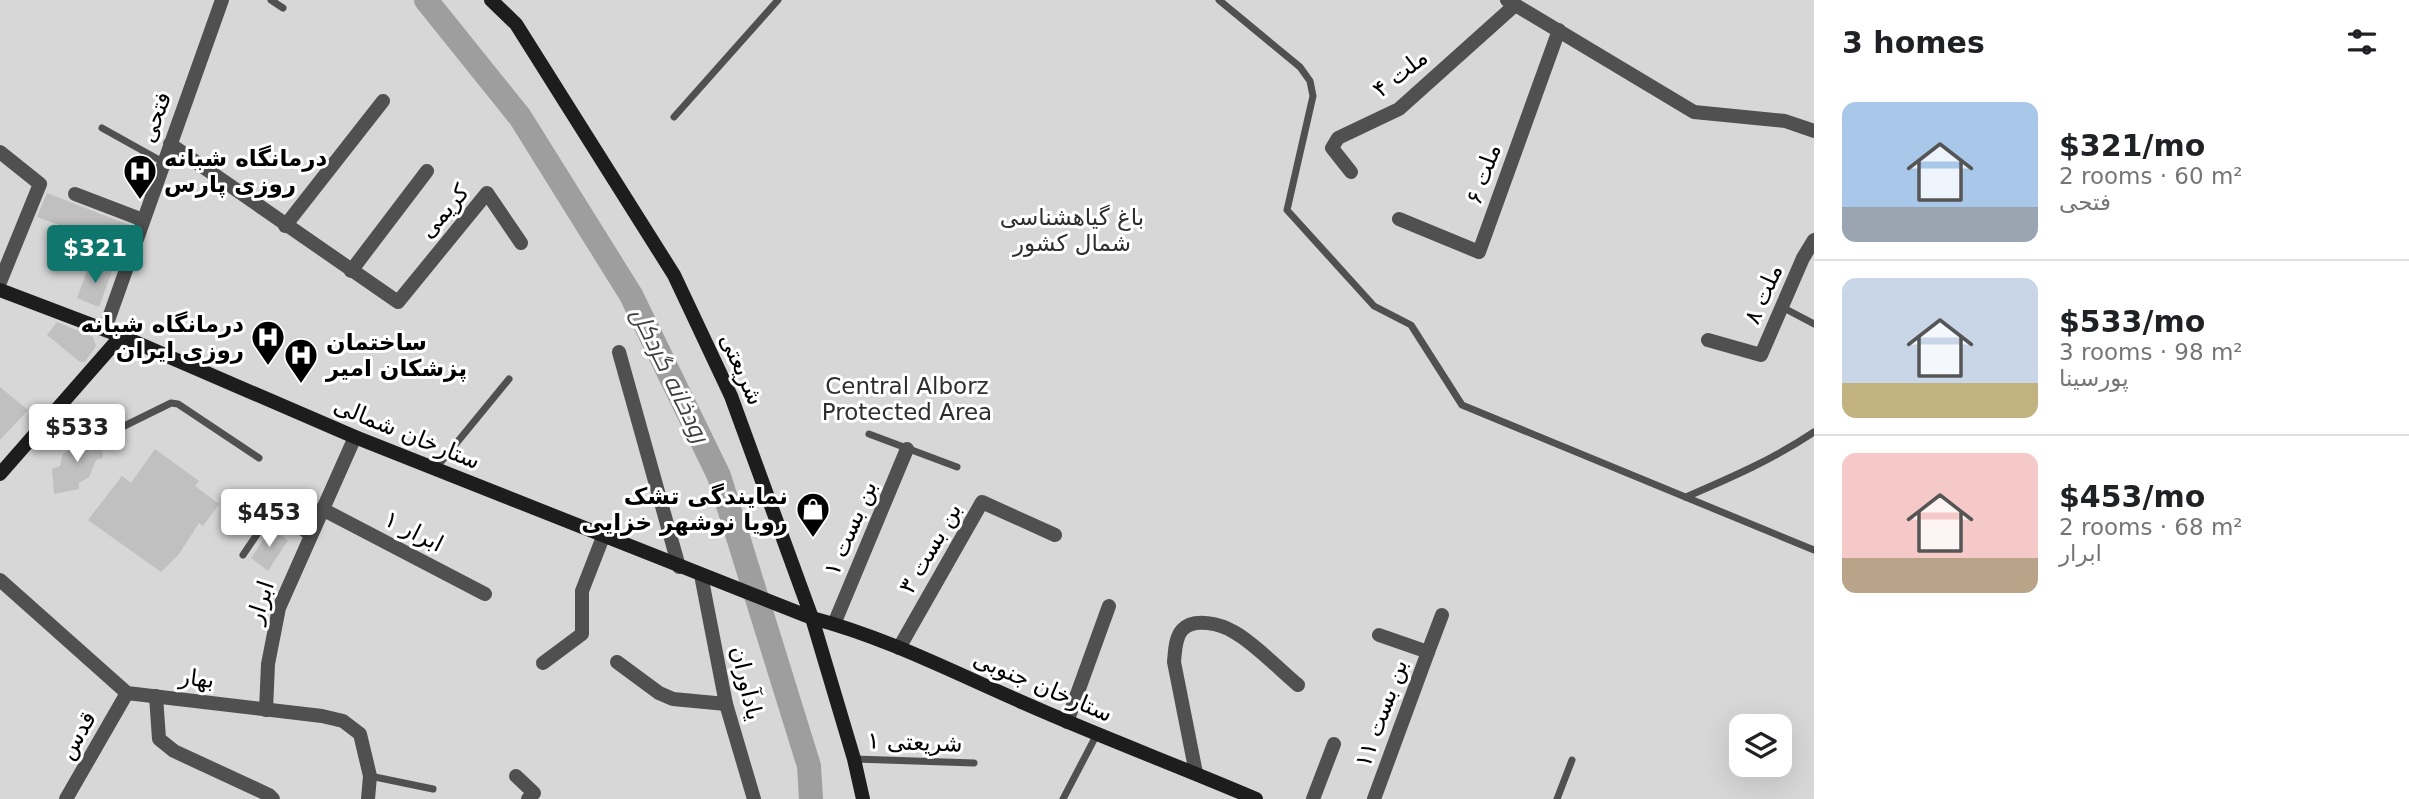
<!DOCTYPE html>
<meta charset="utf-8">
<style>
:root{--surface:#fff;--page:#f6f6f6;--text:#202124;--muted:#757577;--line:#e0e0e0;--accent:#0f766e}
body{margin:0;font-family:"DejaVu Sans",Cairo,sans-serif;background:var(--page);color:var(--text);height:100vh;display:flex;flex-direction:column;font-size:26px;white-space:nowrap}
*{box-sizing:border-box;margin:0}
p{font-size:23px;color:var(--muted)}
.icon{flex:none;width:38px;height:38px;fill:none;stroke:currentColor;stroke-width:2;stroke-linecap:round;stroke-linejoin:round}
.map{position:relative;flex:1;overflow:hidden}
.side{display:flex;flex-direction:column;background:var(--surface);width:595px}
.side>*{flex:none}
.tools{position:absolute;left:1729px;top:714px;display:grid;gap:14px}
.tools a{display:grid;place-items:center;width:63px;height:63px;border-radius:14px;background:var(--surface);box-shadow:0 7px 28px #0002;font-size:35px}
.price{position:absolute;translate:-50% -60px;padding:0 16px;border-radius:7px;background:#fff;color:#222;font-size:23px;line-height:46px;filter:drop-shadow(0 2px 4px #0008)}
.price::after{content:'';position:absolute;left:50%;top:42px;width:21px;height:16px;margin-left:-10px;background:inherit;clip-path:polygon(0 0,100% 0,50% 100%)}
.price.active{background:var(--accent);color:#fff}
ul{padding:0;list-style:none}
li{display:flex;align-items:center;gap:21px;height:175px;padding:0 28px}
li+li{border-top:2px solid var(--line)}
li span{display:grid;place-items:center;flex:none;width:196px;height:140px;border-radius:14px;color:#555}
li>.icon{margin-inline-start:auto}
span .icon{width:84px;height:84px;fill:#fffc;stroke-width:1}
li b{font-size:30px}
h2{display:flex;justify-content:space-between;align-items:center;height:84px;padding:0 28px;font-size:30px}
main{display:flex;flex:1;min-height:0}
.map>svg:first-child{display:block}
.green{fill:#d7d7d7;fill-rule:evenodd}
.lines{fill:none;stroke-linecap:round;stroke-linejoin:round}
.river{stroke:#9e9e9e;stroke-width:24}
.building{fill:#c0c0c0}
.lane{stroke:#505050;stroke-width:7}
.street{stroke:#505050;stroke-width:14}
.secondary{stroke:#1d1d1d;stroke-width:14}
.labels{text-anchor:middle;stroke-width:6;stroke-linejoin:round;paint-order:stroke}
.street-label{font-size:23px;fill:#000;stroke:#fff}
.poi-label{font-size:23px;font-weight:bold;fill:#000;stroke:#fff;text-anchor:start}
.park-label{font-size:23px;fill:#2e2e2e;stroke:#fff}
.water-label{font-size:24px;font-style:italic;fill:#3f3f3f;stroke:#fff}
</style>
<main>
<div class="map">
<svg width="1814" height="799" viewBox="0 0 1814 799">
<rect width="100%" height="100%" fill="#fff"/>
<path class="green" d="M0 0H1814V799H0ZM1741 726H1780V765H1741Z"/>
<g class="lines">
<polyline class="river" points="426,0 520,117 631,295 719,476 809,766 811,799"/>
</g>
<g class="building">
<polygon points="47,193 129,225 121,247 37,217"/>
<polygon points="90,263 112,271 99,307 77,298"/>
<polygon points="57,322 93,337 96,346 85,362 80,362 47,335"/>
<polygon points="0,387 28,410 0,440"/>
<polygon points="97,435 101,437 103,458 96,460 89,477 79,483 79,489 54,494 52,469 60,466 63,454 76,445 77,437"/>
<polygon points="155,449 199,481 195,486 219,504 203,526 199,523 179,554 161,572 88,520 122,476 131,483"/>
<polygon points="271,528 288,540 268,571 251,558"/>
</g>
<g class="lines">
<g class="lane">
<polyline points="271,0 283,8"/>
<polyline points="1219,0 1300,67 1310,81 1313,96 1287,210 1374,306 1411,325 1462,405 1814,550"/>
<polyline points="674,117 778,0"/>
<polyline points="102,128 163,162"/>
<polyline points="1782,307 1814,324"/>
<polyline points="61,405 105,432 110,433 171,403 178,404 259,458"/>
<polyline points="869,434 957,467"/>
<polyline points="436,468 509,379"/>
<path d="M1686 497C1730 478 1774 459 1814 432"/>
<polyline points="243,555 270,515 276,515 310,538"/>
<polyline points="855,759 974,763"/>
<polyline points="370,776 433,789"/>
<polyline points="1063,799 1097,734"/>
<polyline points="1557,799 1572,760"/>
</g>
<g class="street">
<polyline points="1507,0 1694,112 1785,121 1814,131"/>
<polyline points="170,144 398,302 487,193 521,243"/>
<polyline points="0,152 40,184 0,282"/>
<polyline points="1351,172 1332,148 1338,138 1399,109 1515,5"/>
<polyline points="75,194 143,220"/>
<polyline points="1399,219 1479,252 1559,30"/>
<polyline points="285,226 383,101"/>
<polyline points="351,271 427,171"/>
<polyline points="105,329 222,0"/>
<polyline points="1708,340 1761,355 1803,258 1814,240"/>
<polyline points="619,352 679,567"/>
<polyline points="322,509 485,594"/>
<polyline points="701,575 726,704 754,799"/>
<polyline points="0,580 127,693 322,716 343,721 360,734 370,776 368,799"/>
<polyline points="834,624 907,449"/>
<polyline points="899,648 982,502 1055,535"/>
<polyline points="1428,652 1442,615"/>
<polyline points="617,662 659,693 673,699 726,704"/>
<polyline points="543,663 582,634 582,591 603,537"/>
<polyline points="156,696 159,739 174,751 269,795 273,799"/>
<polyline points="266,710 268,664 279,608 355,437"/>
<polyline points="1067,722 1109,606"/>
<path d="M1196 773 1174 662C1175 652 1175 638 1182 630 1194 617 1221 624 1234 632 1253 642 1280 670 1298 685"/>
<polyline points="516,776 534,793 528,799"/>
<polyline points="66,799 127,693"/>
<polyline points="1313,799 1334,744"/>
<polyline points="1374,799 1428,652 1379,635"/>
</g>
<g class="secondary">
<polyline points="491,0 516,24 674,275 731,396 812,618 854,759 863,799"/>
<path d="M0 290 121 336 355 437 812 618C885 637 955 673 1024 703 1101 737 1179 766 1256 799"/>
<polyline points="0,474 121,336"/>
</g>
</g>
<defs>
<symbol id="hospital-pin" viewBox="-11 -11 22 30"><path d="M0 17L-7.5 6A9.5 9.5 0 1 1 7.5 6Z" fill="#000" stroke="#fff"/><path d="M-5-5h3v3.5h4V-5h3V5h-3V1.5h-4V5h-3Z" fill="#fff"/></symbol>
<symbol id="shop-pin" viewBox="-11 -11 22 30"><path d="M0 17L-7.5 6A9.5 9.5 0 1 1 7.5 6Z" fill="#000" stroke="#fff"/><path d="M-5-2.5h2.3a2.7 3.5 0 0 1 5.4 0H5L5.5 6h-11ZM-1.5-2.5h3a1.5 2.3 0 0 0-3 0Z" fill="#fff"/></symbol>
</defs>
<g fill-rule="evenodd">
<use href="#hospital-pin" x="121" y="152" width="38" height="52"/>
<use href="#hospital-pin" x="249" y="318" width="38" height="52"/>
<use href="#hospital-pin" x="282" y="336" width="38" height="52"/>
<use href="#shop-pin" x="794" y="490" width="38" height="52"/>
</g>
<g class="labels">
<g class="street-label">
<text transform="translate(1400 73) rotate(-38)" y="8">ملت ۴</text>
<text transform="translate(155 117) rotate(-70)" y="8">فتحی</text>
<text transform="translate(1483 174) rotate(-70)" y="8">ملت ۶</text>
<text transform="translate(444 211) rotate(-49)" y="8">کریمی</text>
<text transform="translate(1763 294) rotate(-66)" y="8">ملت ۸</text>
<text transform="translate(742 369) rotate(66)" y="8">شریعتی</text>
<text transform="translate(407 433) rotate(22)" y="8">ستارخان شمالی</text>
<text transform="translate(850 528) rotate(-67)" y="8">بن بست ۱</text>
<text transform="translate(414 531) rotate(27)" y="8">ابرار ۱</text>
<text transform="translate(930 548) rotate(-60)" y="8">بن بست ۳</text>
<text transform="translate(260 602) rotate(-72)" y="8">ابرار</text>
<text transform="translate(197 678) rotate(7)" y="8">بهار</text>
<text transform="translate(747 683) rotate(77)" y="8">یادآوران</text>
<text transform="translate(1043 686) rotate(23)" y="8">ستارخان جنوبی</text>
<text transform="translate(1381 713) rotate(-70)" y="8">بن بست ۱۱</text>
<text transform="translate(77 735) rotate(-60)" y="8">قدس</text>
<text transform="translate(915 742) rotate(2)" y="8">شریعتی ۱</text>
</g>
<g class="poi-label">
<text x="164" y="166">درمانگاه شبانه<tspan x="164" dy="26">روزی پارس</tspan></text>
<text x="244" y="332" text-anchor="end">درمانگاه شبانه<tspan x="244" dy="26">روزی ایران</tspan></text>
<text x="326" y="350">ساختمان<tspan x="326" dy="26">پزشکان امیر</tspan></text>
<text x="788" y="504" text-anchor="end">نمایندگی تشک<tspan x="788" dy="26">رویا نوشهر خزایی</tspan></text>
</g>
<g class="park-label">
<text x="1072" y="225">باغ گیاهشناسی<tspan x="1072" dy="26">شمال کشور</tspan></text>
<text x="907" y="394">Central Alborz<tspan x="907" dy="26">Protected Area</tspan></text>
</g>
<g class="water-label">
<text transform="translate(670 375) rotate(64)" y="8">رودخانه گردکل</text>
</g>
</g>
</svg>
<div class="tools">
<a><svg class="icon" aria-label="layers" viewBox="0 0 24 24"><path d="M12 4l9 5-9 5-9-5zM3 14l9 5 9-5"/></svg></a>
</div>
<b class="price active" style="left:95px;top:285px">$321</b>
<b class="price" style="left:77px;top:464px">$533</b>
<b class="price" style="left:269px;top:549px">$453</b>
</div>
<section class="side">
<h2>3 homes<svg class="icon" aria-label="filters" viewBox="0 0 24 24"><path d="M4 7h16M4 17h16"/><circle cx="9" cy="7" r="2"/><circle cx="15" cy="17" r="2"/></svg></h2>
<ul>
<li><span style="background:linear-gradient(#a9c7e8 75%,#9aa5b1 0)"><svg class="icon" aria-label="home" viewBox="0 0 24 24"><path d="M3 11l9-7 9 7M6 9v11h12V9"/></svg></span><div><b>$321/mo</b><p>2 rooms · 60 m²</p><p>فتحی</p></div></li>
<li><span style="background:linear-gradient(#c9d6e8 75%,#c2b280 0)"><svg class="icon" aria-label="home" viewBox="0 0 24 24"><path d="M3 11l9-7 9 7M6 9v11h12V9"/></svg></span><div><b>$533/mo</b><p>3 rooms · 98 m²</p><p>پورسینا</p></div></li>
<li><span style="background:linear-gradient(#f6c9c9 75%,#b9a48a 0)"><svg class="icon" aria-label="home" viewBox="0 0 24 24"><path d="M3 11l9-7 9 7M6 9v11h12V9"/></svg></span><div><b>$453/mo</b><p>2 rooms · 68 m²</p><p>ابرار</p></div></li>
</ul>
</section>
</main>
